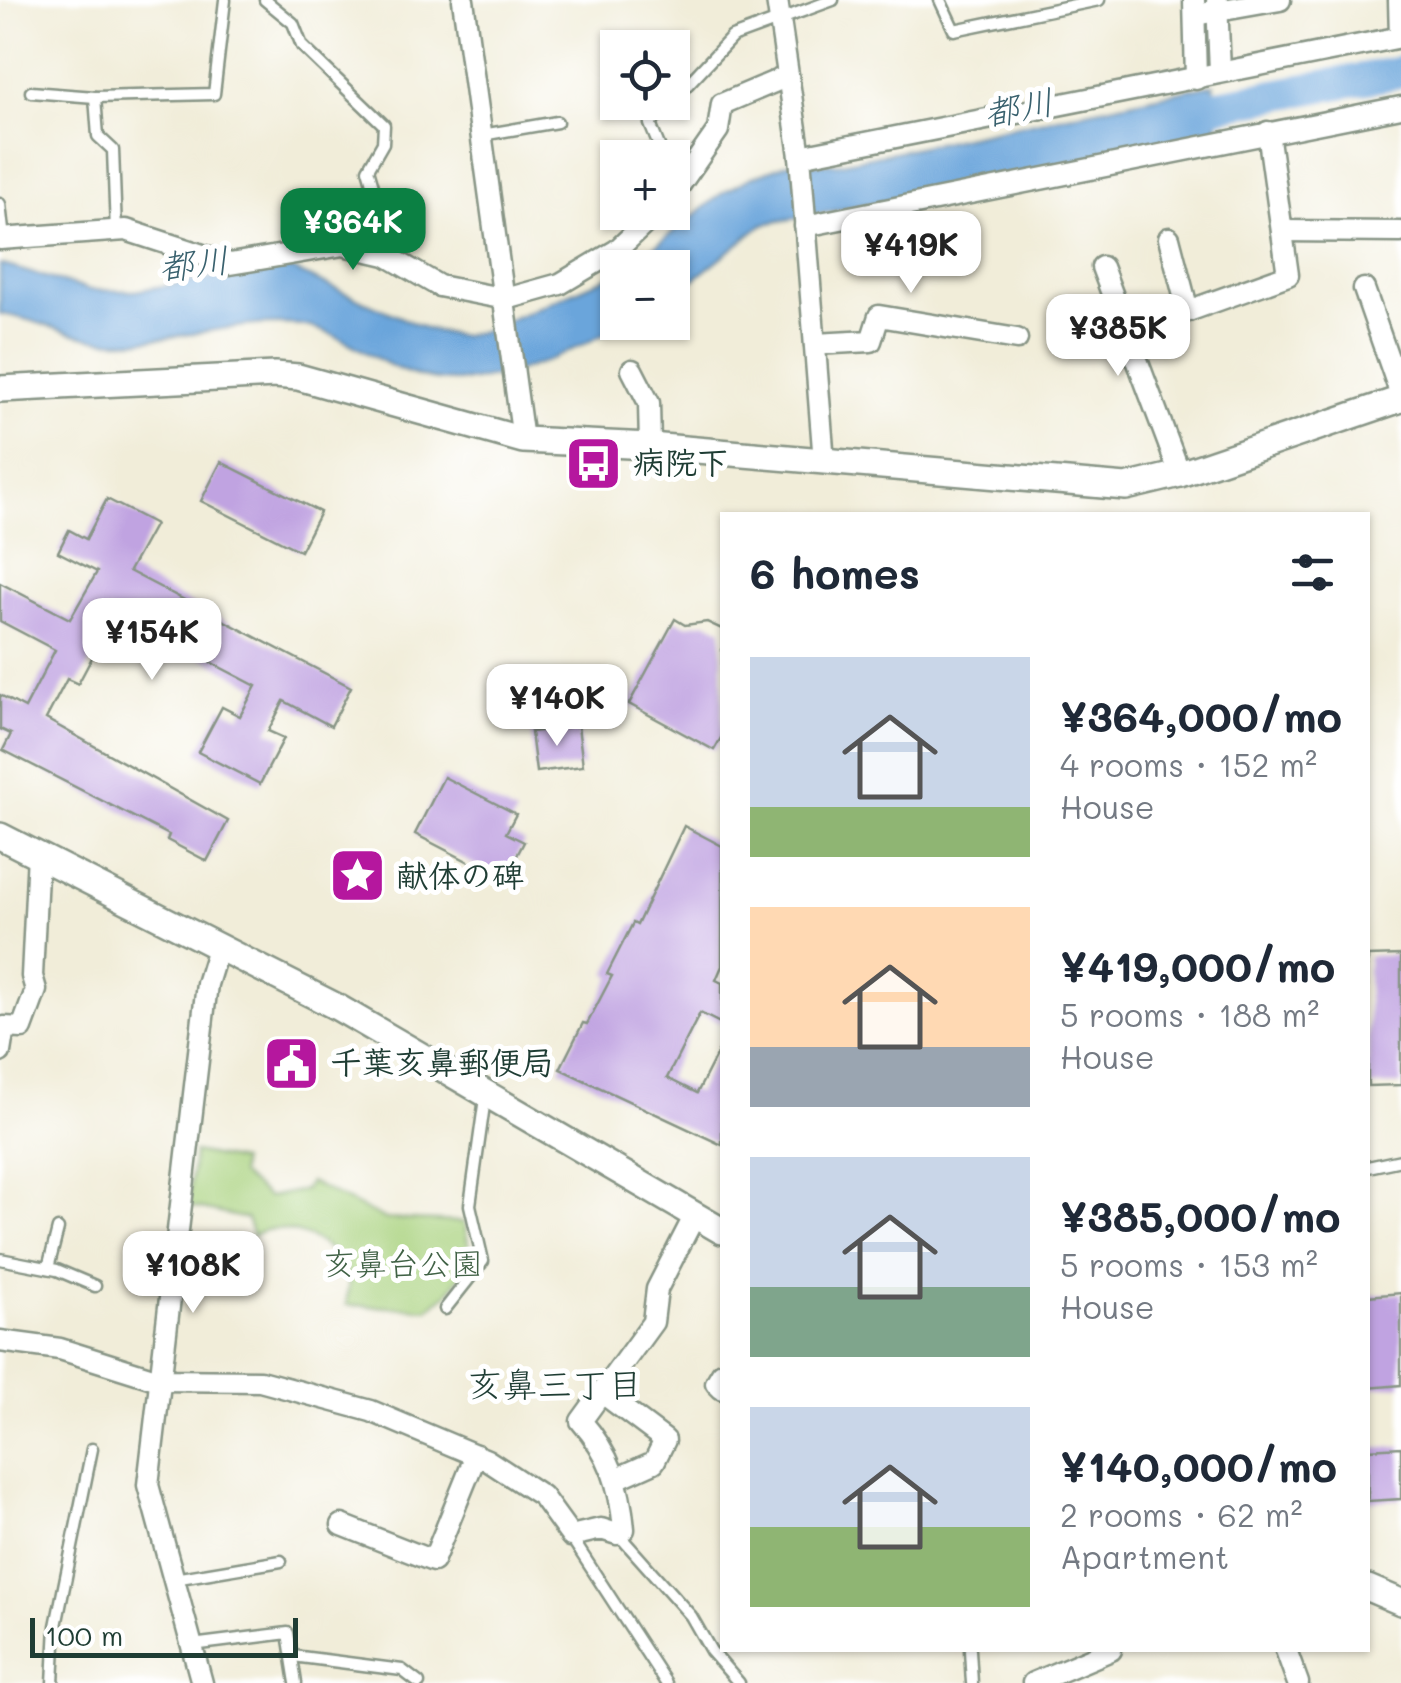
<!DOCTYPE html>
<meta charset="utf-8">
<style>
:root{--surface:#fff;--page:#f2f2f3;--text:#1f2937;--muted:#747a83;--accent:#0b8043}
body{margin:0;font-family:Mali,"Klee One",sans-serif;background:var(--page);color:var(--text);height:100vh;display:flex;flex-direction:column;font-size:38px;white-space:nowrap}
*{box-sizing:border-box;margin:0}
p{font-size:32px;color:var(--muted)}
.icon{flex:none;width:55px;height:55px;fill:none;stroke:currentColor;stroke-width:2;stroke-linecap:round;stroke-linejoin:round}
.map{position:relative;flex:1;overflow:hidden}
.side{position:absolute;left:720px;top:512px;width:650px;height:1140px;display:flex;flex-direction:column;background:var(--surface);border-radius:0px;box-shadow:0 2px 8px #0004}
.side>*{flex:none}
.controls{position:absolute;left:600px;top:30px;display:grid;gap:20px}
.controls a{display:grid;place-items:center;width:90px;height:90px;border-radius:0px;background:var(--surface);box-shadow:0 2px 8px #0004;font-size:50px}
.scale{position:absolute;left:30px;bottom:25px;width:268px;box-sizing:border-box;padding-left:10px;border:5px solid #1f3d34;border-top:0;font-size:28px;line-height:35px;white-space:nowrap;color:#1f3d34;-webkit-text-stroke:8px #fff;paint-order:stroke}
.price{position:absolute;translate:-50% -85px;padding:0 22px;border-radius:20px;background:#fff;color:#222;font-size:32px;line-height:65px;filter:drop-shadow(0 2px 5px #0008)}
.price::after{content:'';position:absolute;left:50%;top:60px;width:30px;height:22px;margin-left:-15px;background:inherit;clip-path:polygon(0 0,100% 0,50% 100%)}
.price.current{background:var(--accent);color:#fff}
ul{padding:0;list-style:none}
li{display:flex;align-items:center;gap:30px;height:250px;padding:0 30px}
li span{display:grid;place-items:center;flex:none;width:280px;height:200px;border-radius:0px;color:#555}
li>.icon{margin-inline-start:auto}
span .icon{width:120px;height:120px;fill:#fffc;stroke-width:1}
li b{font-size:42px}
h2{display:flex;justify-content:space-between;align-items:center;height:120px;padding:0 30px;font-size:42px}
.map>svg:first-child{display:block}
.green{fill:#a8d17d;stroke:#648758;stroke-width:2.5}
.water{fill:#6aa5db;stroke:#447188;stroke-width:2.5}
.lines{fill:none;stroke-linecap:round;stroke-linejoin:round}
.river{stroke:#6aa5db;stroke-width:32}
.building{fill:#c0a3e1}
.service-casing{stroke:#889586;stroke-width:15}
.minor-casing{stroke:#889586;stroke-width:25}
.tertiary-casing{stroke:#889586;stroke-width:30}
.service{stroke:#fff;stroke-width:10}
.minor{stroke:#fff;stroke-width:20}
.tertiary{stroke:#fff;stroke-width:25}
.labels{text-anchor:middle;stroke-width:10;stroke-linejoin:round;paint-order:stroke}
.poi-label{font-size:32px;font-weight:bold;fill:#1f3d34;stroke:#fff;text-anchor:start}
.park-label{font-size:32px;fill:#416246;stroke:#fff}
.water-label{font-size:35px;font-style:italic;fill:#39616e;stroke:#fff}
.neighbourhood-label{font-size:35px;fill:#1f3d34;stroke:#fff}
</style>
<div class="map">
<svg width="1401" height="1683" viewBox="0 0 1401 1683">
<rect width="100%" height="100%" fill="#fff"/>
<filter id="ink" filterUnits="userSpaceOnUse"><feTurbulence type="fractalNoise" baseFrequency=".01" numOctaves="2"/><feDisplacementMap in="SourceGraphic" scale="20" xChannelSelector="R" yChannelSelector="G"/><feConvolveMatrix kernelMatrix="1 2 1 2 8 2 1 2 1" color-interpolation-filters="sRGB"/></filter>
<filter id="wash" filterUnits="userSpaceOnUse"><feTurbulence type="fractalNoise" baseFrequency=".0048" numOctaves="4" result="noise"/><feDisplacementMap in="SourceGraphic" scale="40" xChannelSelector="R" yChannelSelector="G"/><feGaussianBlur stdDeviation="2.25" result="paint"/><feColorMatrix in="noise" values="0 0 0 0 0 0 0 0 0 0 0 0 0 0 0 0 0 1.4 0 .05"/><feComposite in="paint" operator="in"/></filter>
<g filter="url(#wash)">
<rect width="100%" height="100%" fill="#f1edd9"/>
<path class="green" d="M194 1152 240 1161V1175L268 1197 304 1190 310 1182 384 1219 464 1222 472 1261 447 1294 428 1309 346 1305C348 1291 351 1278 344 1265 331 1241 275 1217 253 1236L247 1219 188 1206Z"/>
<g class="water">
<polygon points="1214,84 1218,131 981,184 763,224 673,296 672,268 628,268 721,194 750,178 789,163 837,164"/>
<path d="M0 264 90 290 135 291 240 273 291 269 427 329 458 336 484 331 617 273 618 322 624 323C558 360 469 403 396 368 367 355 330 328 299 325 236 319 180 342 118 341 77 341 40 319 0 314Z"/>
</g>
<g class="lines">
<polyline class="river" points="1174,113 1401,72"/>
</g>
<g id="blocks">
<g class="building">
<polygon points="221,462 320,512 300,551 201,501"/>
<polygon points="107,499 155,524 129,571 351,687 331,726 284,701 268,731 284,738 260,784 198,752 222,707 240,716 256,686 110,610 96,633 103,637 78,684 67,679 46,719 228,821 207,861 167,840 169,835 3,750 11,734 0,729 0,695 25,708 55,650 0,621 0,583 70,619 97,572 58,552 69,530 86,539"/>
<polygon points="675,619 685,625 707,622 722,629 722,736 714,750 629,704"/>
<polygon points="578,726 583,766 536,772 531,732"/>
<polygon points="444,777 516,814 506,833 524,842 504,880 415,834"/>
<polygon points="684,826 722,846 722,966 716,980 722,983 722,1024 700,1013 667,1078 697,1093 722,1044 722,1145 560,1069 583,1023 587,1024 612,976 607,974 633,923 637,925"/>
<polygon points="1401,955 1401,1085 1368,1086 1368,956"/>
<polygon points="1401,1293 1401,1385 1368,1388 1368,1296"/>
<polygon points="1401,1447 1401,1499 1368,1501 1368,1449"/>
</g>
</g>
</g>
<g filter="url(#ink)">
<use href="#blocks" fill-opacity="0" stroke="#889586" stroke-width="2.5"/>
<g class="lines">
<defs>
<g id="service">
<polyline points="265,0 293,23 302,46 384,125 383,143 368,169 388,238 386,254"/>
<polyline points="940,0 954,30 1099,0"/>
<polyline points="31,92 95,97 214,94 225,0"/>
<polyline points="95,97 98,136 113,150 116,231"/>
<polyline points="672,101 732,37 833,0"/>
<polyline points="482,135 557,122"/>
<polyline points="664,158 650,124 671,102"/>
<polyline points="0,204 4,239"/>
<polyline points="1368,1167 1401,1160"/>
<polyline points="0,1259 57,1270 95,1286"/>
<polyline points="48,1268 58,1229"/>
<polyline points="445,1309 483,1261 470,1205 485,1098"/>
<polyline points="618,1534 691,1616 711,1651 739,1683"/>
<polyline points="571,1537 666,1683"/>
<polyline points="174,1579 281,1561"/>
<polyline points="192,1645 288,1633 296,1683"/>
<polyline points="970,1650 972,1683"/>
<polyline points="293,1656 402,1670 419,1683"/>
<polyline points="53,1683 56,1626 92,1449"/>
</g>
<g id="minor">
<polyline points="463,0 523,440"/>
<polyline points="777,0 800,156 824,462"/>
<polyline points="1194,0 1196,79"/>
<polyline points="1399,0 1400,37"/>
<polyline points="1217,2 1220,71"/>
<polyline points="1195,15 1280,0"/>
<polyline points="800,156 1401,37"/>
<polyline points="672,196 718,130 722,104 788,76"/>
<polyline points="805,226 1401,107"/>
<polyline points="1282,231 1401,232"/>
<polyline points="1169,238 1188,311"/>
<polyline points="0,239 126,230 230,264 343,245 386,255 439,286 506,299 560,284 617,250 657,212"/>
<polyline points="1102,267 1180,474"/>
<polyline points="1364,289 1401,395"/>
<polyline points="1127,333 1288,275 1268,132"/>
<polyline points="815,344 871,341 879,316 1017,339"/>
<polyline points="632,370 649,403 650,446"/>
<polyline points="0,1052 4,1027 22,1028 36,990 32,976 38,853"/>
<path d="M0 1341 60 1349 159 1380 260 1381 371 1411 487 1460 542 1496 571 1536 601 1529 617 1534 624 1529C620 1485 610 1454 581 1421L653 1322 657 1289 695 1215"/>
<polyline points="722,1373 716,1383 722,1389"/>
<polyline points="601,1392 665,1440 654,1462 616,1479"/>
<polyline points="342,1525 433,1561 476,1455"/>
<polyline points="1286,1650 1298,1683"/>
<polyline points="202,1683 148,1485 207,984 219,945"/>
<polyline points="1033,1683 1111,1650"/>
</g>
<g id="tertiary">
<polyline points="0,389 275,375 298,377 523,440 650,446 1126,487 1180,474 1401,399"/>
<polyline points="0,836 337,1007 722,1231"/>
<polyline points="1368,1588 1401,1602"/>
</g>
</defs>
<use href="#service" class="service-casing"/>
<use href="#minor" class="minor-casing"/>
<use href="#tertiary" class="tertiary-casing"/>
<use href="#service" class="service"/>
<use href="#minor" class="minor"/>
<use href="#tertiary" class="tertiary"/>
</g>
</g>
<defs>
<symbol id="bus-square" viewBox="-11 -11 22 22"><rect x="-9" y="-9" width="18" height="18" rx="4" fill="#b5179e" stroke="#fff"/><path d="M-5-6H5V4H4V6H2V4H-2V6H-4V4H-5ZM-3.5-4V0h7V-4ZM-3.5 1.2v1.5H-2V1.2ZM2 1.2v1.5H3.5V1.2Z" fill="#fff"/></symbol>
<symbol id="sight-square" viewBox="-11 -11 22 22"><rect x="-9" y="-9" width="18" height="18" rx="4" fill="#b5179e" stroke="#fff"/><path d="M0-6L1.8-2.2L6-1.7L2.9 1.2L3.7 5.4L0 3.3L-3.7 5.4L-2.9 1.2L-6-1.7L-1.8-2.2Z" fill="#fff"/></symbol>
<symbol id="civic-square" viewBox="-11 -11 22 22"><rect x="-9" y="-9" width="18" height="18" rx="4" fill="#b5179e" stroke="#fff"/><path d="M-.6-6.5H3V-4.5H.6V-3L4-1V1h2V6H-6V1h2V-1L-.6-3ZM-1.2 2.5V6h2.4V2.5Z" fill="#fff"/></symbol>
</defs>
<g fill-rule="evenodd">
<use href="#bus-square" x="562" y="432" width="63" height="63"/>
<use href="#sight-square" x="326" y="844" width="63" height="63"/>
<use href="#civic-square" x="260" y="1032" width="63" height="63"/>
</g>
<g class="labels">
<g class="poi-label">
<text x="633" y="474">病院下</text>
<text x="396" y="887">献体の碑</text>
<text x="330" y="1074">千葉亥鼻郵便局</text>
</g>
<g class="park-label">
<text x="403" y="1275">亥鼻台公園</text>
</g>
<g class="water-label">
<text transform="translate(1019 108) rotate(-11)" y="12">都川</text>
<text transform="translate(194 264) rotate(-7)" y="12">都川</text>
</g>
<g class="neighbourhood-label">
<text x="555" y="1397">亥鼻三丁目</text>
</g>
</g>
</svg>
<div class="controls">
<a><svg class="icon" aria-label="locate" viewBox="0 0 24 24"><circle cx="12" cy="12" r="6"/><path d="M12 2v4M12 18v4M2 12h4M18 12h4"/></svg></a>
<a>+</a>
<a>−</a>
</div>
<div class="scale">100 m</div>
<b class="price current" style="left:353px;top:273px">¥364K</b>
<b class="price" style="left:911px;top:296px">¥419K</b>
<b class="price" style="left:1118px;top:379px">¥385K</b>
<b class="price" style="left:152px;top:683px">¥154K</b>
<b class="price" style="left:557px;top:749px">¥140K</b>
<b class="price" style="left:193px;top:1316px">¥108K</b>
<section class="side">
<h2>6 homes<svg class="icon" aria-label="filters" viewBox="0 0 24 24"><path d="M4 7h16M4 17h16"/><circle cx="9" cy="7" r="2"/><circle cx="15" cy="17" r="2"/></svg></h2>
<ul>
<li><span style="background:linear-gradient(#c9d6e8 75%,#8fb573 0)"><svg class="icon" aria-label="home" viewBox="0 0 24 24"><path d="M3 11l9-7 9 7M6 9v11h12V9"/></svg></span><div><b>¥364,000/mo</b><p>4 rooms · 152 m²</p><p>House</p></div></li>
<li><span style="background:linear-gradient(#ffd9b3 70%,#9aa5b1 0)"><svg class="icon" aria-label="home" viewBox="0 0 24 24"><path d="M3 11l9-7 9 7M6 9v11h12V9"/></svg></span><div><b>¥419,000/mo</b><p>5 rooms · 188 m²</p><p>House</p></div></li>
<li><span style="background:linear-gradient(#c9d6e8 65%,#7fa58c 0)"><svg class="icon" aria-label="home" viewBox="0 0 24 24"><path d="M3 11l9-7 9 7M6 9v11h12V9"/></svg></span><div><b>¥385,000/mo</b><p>5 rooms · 153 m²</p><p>House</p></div></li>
<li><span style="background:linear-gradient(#c9d6e8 60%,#8fb573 0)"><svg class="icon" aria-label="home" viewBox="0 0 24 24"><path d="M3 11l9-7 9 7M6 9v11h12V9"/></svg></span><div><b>¥140,000/mo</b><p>2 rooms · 62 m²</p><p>Apartment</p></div></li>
</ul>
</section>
</div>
